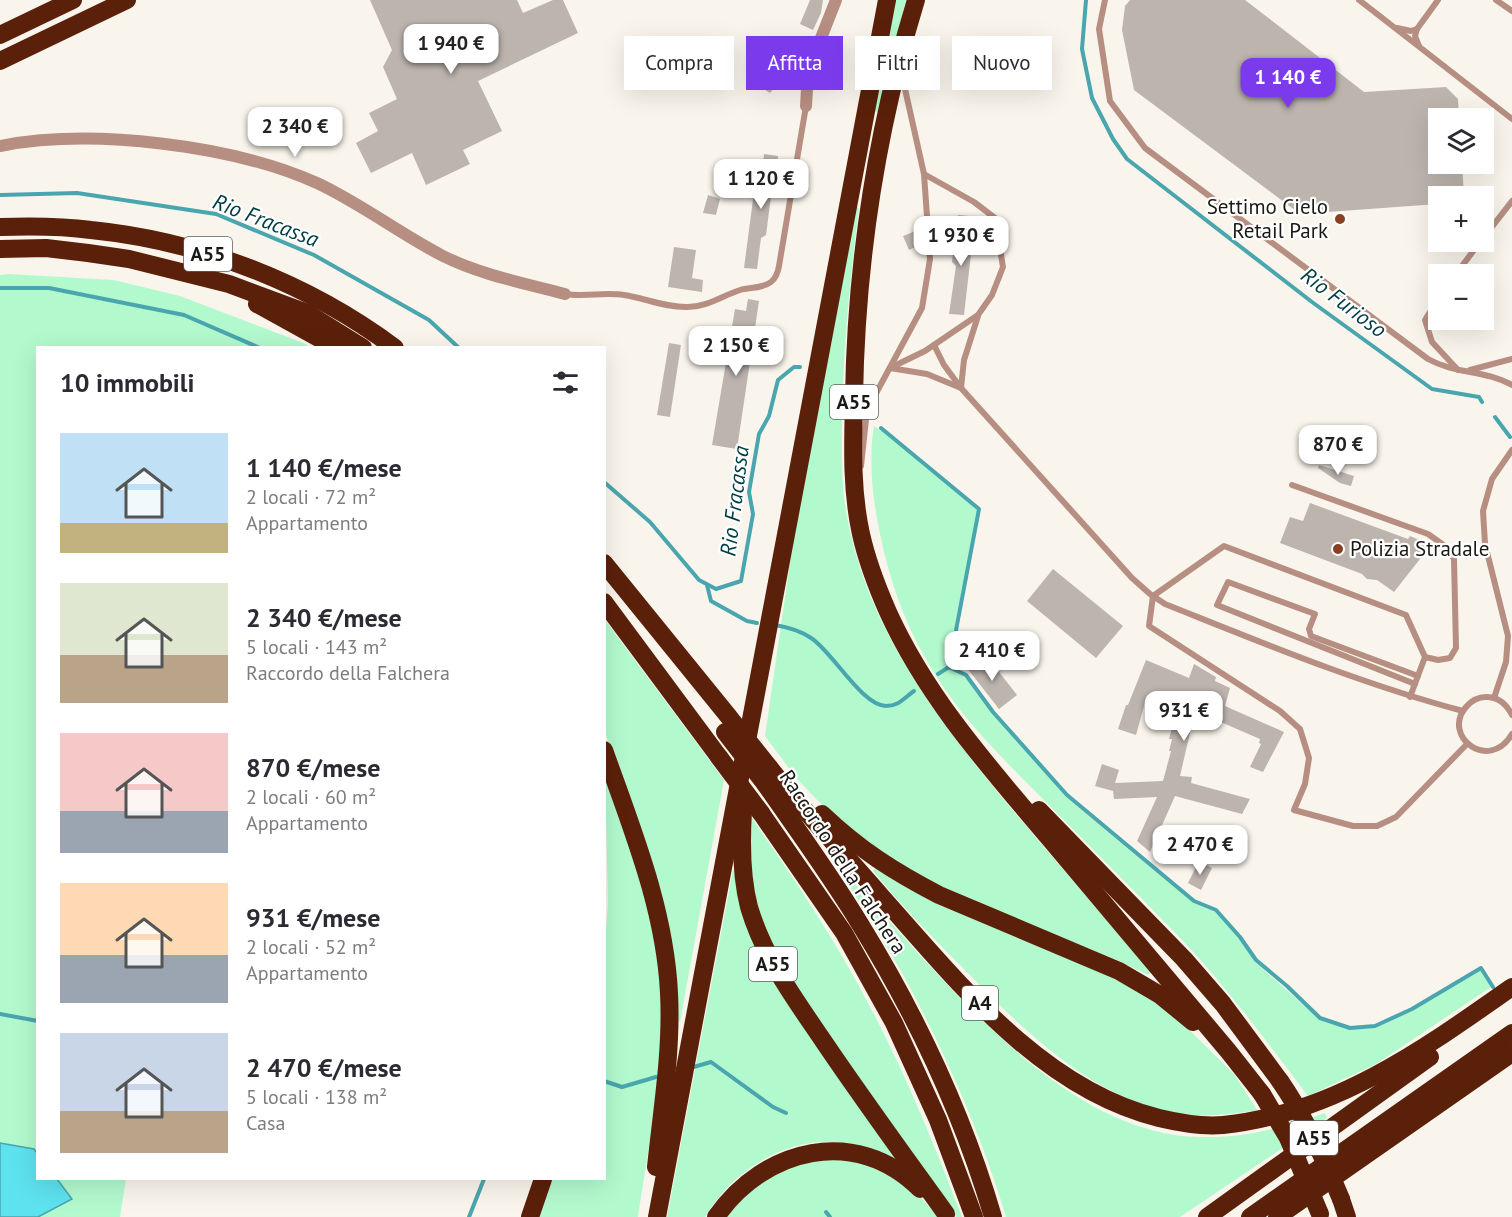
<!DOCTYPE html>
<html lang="it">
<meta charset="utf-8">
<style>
:root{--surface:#fff;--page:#f7f7f7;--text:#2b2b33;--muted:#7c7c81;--accent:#7c3aed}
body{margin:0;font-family:"PT Sans",sans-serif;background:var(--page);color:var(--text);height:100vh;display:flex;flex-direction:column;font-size:22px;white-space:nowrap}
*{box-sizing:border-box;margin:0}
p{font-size:20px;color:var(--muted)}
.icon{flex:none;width:33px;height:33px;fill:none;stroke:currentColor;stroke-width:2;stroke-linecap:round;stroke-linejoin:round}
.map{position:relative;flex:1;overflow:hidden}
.details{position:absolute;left:36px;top:346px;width:570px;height:834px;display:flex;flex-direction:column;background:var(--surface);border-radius:0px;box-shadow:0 6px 24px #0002}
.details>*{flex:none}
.top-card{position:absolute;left:624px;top:36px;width:570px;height:54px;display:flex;gap:12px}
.fabs{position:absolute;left:1428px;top:108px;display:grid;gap:12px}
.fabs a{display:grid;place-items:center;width:66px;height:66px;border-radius:0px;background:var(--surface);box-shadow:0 6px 24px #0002;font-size:30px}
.price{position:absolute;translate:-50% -51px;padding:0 14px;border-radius:12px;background:#fff;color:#222;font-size:20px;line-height:39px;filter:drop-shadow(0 2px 3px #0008)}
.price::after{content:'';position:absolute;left:50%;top:36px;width:18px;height:14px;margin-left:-9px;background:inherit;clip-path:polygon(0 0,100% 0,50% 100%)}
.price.current{background:var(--accent);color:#fff}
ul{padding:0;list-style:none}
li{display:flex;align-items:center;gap:18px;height:150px;padding:0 24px}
li span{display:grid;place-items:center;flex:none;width:168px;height:120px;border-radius:0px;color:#555}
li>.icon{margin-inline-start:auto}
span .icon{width:72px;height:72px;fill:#fffc;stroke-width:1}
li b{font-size:26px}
h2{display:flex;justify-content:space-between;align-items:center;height:72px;padding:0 24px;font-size:26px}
.pill{padding:0 21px;border-radius:0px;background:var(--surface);box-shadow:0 6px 24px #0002;font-size:21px;line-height:54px}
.pill.current{background:var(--accent);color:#fff}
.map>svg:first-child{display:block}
.green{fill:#b3f9ce}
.water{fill:#5de2ef;stroke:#49a6ae;stroke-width:1.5}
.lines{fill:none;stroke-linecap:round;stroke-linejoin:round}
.stream{stroke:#49a6ae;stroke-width:4}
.building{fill:#bdb4ae}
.lane{stroke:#b78f82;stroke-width:6}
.street{stroke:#b78f82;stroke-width:12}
.highway{stroke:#5b200a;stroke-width:18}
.highway-bridge{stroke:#5b200a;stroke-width:18}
.poi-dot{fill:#883f23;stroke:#fff;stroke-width:2}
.labels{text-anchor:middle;stroke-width:4.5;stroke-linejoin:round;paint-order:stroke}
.shield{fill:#fff;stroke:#5f5e5b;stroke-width:1.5}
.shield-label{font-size:20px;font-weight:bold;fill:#1a1915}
.poi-label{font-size:21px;fill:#1a1915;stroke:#fff;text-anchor:end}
.street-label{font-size:21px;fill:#1a1915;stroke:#fff}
.water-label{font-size:22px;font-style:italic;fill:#004045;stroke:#fff}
</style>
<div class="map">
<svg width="1512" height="1217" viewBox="0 0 1512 1217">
<rect width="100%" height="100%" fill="#faf5ec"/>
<g class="green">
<polygon points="895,0 906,0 878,112 874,111"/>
<path d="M856 207 859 208C850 278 843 349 842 421 842 450 841 482 846 511 866 630 940 723 1015 813 1060 866 1105 918 1151 971L1148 975 1117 960 949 892 877 853 823 806 797 779 765 736 796 521Z"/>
<polygon points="9,274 114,280 180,296 306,344 308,348 38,348 38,1179 126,1179 120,1217 0,1217 0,275"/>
<path d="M874 426 889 436 978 510 947 666 949 669 965 676 1066 797 1194 903 1215 912 1239 937 1255 962 1319 1019 1350 1029 1375 1028 1412 1011 1481 970 1491 987 1376 1064 1308 1096C1268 1043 1228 989 1183 941 1137 893 1089 846 1043 799 1000 756 957 714 927 661 904 622 889 578 880 534 873 500 868 461 874 426Z"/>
<polygon points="605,620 724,780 680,1022 676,1020 646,849 605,732"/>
<path d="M605 776C625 833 647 890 657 950 671 1038 651 1130 638 1217H539L552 1179H604V957L608 902Z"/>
<path d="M751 817C793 877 834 938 868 1003 905 1072 934 1144 962 1217H956L801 996 776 951 761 918 753 884 749 845Z"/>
<path d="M875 868 1090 964 1163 1004 1234 1074 1257 1110C1222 1116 1187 1119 1153 1108 1074 1083 1016 1022 960 965 930 935 900 904 873 871Z"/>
<path d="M733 870H737L741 895 897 1159 894 1161C877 1154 860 1145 841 1143 786 1136 732 1171 705 1217H667Z"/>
<path d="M854 883C943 976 1060 1135 1201 1137 1247 1138 1283 1127 1325 1113L1327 1118 1180 1217H1006C981 1133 944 1050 902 973 886 944 867 915 850 887Z"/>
<polygon points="838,1158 878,1168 917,1193 938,1217 725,1217 738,1200 785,1166"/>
</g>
<polygon class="water" points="0,1143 34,1149 37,1153 38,1179 57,1179 72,1199 38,1217 0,1217"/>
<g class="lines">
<g class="stream">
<polyline points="1086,0 1082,49 1092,98 1113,139 1127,159 1312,302 1432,389 1479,397 1482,402"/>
<polyline points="0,195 77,193 216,214 314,255 429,320 459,348"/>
<polyline points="0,288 49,288 184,315 260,348"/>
<polyline points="1495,417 1510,437"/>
<polyline points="881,428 979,509 949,667"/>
<polyline points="604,482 650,522 699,580 716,589 741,581 753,514 749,492 759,434 769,416 778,380 794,367 800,367"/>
<polyline points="707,585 711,601 747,621 757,623"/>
<path d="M775 625C787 627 801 631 811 638 832 651 862 706 886 706 899 706 904 698 914 691"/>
<polyline points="938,674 949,667 966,675 993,712 1067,795 1194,901 1216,910 1240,937 1256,960 1287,986 1320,1018 1350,1028 1375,1026 1412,1009 1481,968 1493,987"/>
<polyline points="0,1014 38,1021"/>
<polyline points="690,1068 711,1062 773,1107 786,1113"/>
<polyline points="604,1081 622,1087 656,1077"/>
<polyline points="826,1212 830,1217"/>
<polyline points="469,1217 484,1179"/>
</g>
</g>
<g class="building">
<polygon points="370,0 517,0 523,13 553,0 563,0 578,33 478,81 502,131 463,150 470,164 426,185 412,153 371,173 356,143 378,131 369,113 397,99 383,67 392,50"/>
<polygon points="810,0 823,0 821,13 813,30 800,24"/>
<polygon points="1130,0 1245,0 1364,92 1446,87 1458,99 1459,118 1438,118 1438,164 1462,164 1464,196 1438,196 1438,204 1300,214 1134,90 1122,30 1125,6"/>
<polygon points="768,75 778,83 770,93 759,86"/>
<polygon points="764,154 778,156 775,189 772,189 766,235 761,238 757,269 744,268 753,199 755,199 758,176 762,176"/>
<polygon points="708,195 720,199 716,215 703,213"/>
<polygon points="958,215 970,216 965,254 971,254 964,315 949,314 956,266 952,262"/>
<polygon points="918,230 923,244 909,250 903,236"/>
<polygon points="674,247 696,250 692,278 703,280 702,292 668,287"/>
<polygon points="748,299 759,301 737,449 712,445 735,309 746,311"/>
<polygon points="669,343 681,345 670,417 657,415"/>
<polygon points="1319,465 1354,476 1351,486 1340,483 1318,468"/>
<polygon points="1310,503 1408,539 1410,536 1431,545 1394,592 1377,580 1367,579 1362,574 1280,543 1290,517 1303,521"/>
<polygon points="1053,569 1123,626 1096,658 1027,601"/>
<polygon points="985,654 1017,695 999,709 967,668"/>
<polygon points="1146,660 1189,678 1194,664 1216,677 1215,681 1230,688 1225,706 1284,732 1263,772 1250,767 1261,744 1259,743 1260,739 1195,711 1180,776 1192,777 1191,783 1250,799 1242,814 1175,796 1150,852 1137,841 1157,797 1114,799 1113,791 1095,786 1102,764 1119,770 1115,783 1163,781 1171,751 1169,751 1172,739 1169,739 1178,705 1146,699 1136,735 1118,729 1126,705 1128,705"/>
<polygon points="1199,861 1212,868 1201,890 1188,883"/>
</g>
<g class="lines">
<g class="lane">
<path d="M1105 0 1099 29 1110 101 1145 148 1428 359C1455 374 1485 370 1512 385"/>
<polyline points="1359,0 1512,119"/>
<polyline points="1496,0 1512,11"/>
<polyline points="1397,28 1411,31 1417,29"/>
<polyline points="1419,46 1415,36 1417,29 1438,0"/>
<polyline points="1484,237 1512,201"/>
<polyline points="1456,274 1480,242"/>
<path d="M565 294C585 297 605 292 624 295 645 298 666 308 688 307 707 307 722 296 740 290 750 287 762 289 771 282 776 278 778 272 779 266L806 106"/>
<polyline points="1438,299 1425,320 1432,342 1458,370"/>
<path d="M934 345 944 365 961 388 1132 578 1150 594 1165 604C1263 643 1361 684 1463 711"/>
<polyline points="890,368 925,351 978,315 992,295 1003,267 995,218 974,202 924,174"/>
<polyline points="890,368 927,374 961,388 964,360 978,316"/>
<polyline points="1470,370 1512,359"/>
<polyline points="861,466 867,410 922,308 930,259 924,174 905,89 907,65"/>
<polyline points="1292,485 1428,534 1445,546 1454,559 1456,648 1450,658 1438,660 1425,657"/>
<polyline points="1415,684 1217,605 1228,582 1315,614 1309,629 1311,636 1418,676"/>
<polyline points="1410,697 1425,657 1406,615 1224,546 1153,596 1149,626 1280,711 1300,729 1309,758 1305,784 1294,810 1353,826 1377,826 1396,817 1467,744"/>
<polyline points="1494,698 1506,662 1508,636 1485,544 1483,511 1492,479 1512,450"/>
<path d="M1512 715C1507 705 1499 697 1486 697 1478 697 1471 701 1466 707 1441 736 1489 773 1512 734"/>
</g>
<g class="street">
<polyline points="806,106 808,71 836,0"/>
<path d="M0 146C92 128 232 145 317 183 362 204 400 234 443 256 481 275 524 283 565 294"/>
</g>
<g class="highway">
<path d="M916 0C877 128 856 264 854 398 853 443 851 489 861 534 867 561 877 587 888 612 927 698 989 767 1049 838 1109 910 1169 981 1229 1052L1262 1094"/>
<polyline points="0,35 73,0"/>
<polyline points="0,61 127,0"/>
<path d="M0 227C30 226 61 226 91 230 200 241 308 283 395 348"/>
<polyline points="0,249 46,248 88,253 129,259 229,284 307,313 363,348"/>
<polyline points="257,304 337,348"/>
<polyline points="604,563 729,717"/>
<polyline points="604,602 719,757"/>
<path d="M604 750C632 829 665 909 669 993 672 1051 662 1109 656 1167"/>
<path d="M769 767C804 812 844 853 881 896 958 982 1041 1089 1159 1118 1180 1123 1201 1127 1223 1125 1333 1114 1424 1049 1512 987"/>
<path d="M766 785C798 831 831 876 860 924 916 1015 963 1115 993 1217"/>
<polyline points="1039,810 1184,959 1223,1004 1280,1081"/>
<path d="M743 811C741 843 741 876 749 907 764 958 795 999 824 1042 864 1101 905 1157 946 1214"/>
<polyline points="761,813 844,933 894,1023 938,1120 974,1217"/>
<path d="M822 814C860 850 893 871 939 895L1119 971 1160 995 1193 1022"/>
<polyline points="1341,1199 1347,1217"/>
<polyline points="530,1217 543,1179"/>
<polyline points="657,1217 887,0"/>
<path d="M716 1217C764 1148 856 1125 920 1189"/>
<polyline points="1207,1217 1430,1057"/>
<polyline points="1250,1217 1512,1033"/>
<polyline points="1277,1217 1512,1053"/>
</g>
<g class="highway-bridge">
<polyline points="729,717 769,767"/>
<polyline points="725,732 766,785"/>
<polyline points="719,757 761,813"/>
<path d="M1280 1081C1305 1117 1324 1158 1341 1199"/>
<polyline points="1262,1094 1288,1138 1320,1214"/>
</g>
</g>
<g class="poi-dot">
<circle cx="1340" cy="219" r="6"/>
<circle cx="1338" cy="549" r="6"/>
</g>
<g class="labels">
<g class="shield">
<rect x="184" y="237" width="48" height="34" rx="4.5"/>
<rect x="830" y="385" width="48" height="34" rx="4.5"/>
<rect x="749" y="947" width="48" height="34" rx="4.5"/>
<rect x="962" y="986" width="36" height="34" rx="4.5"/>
<rect x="1290" y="1121" width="48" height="34" rx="4.5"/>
</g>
<g class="shield-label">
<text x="208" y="261">A55</text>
<text x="854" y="409">A55</text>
<text x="773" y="971">A55</text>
<text x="980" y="1010">A4</text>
<text x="1314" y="1145">A55</text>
</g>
<g class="poi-label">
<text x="1328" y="214">Settimo Cielo<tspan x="1328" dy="24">Retail Park</tspan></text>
<text x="1350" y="556" text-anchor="start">Polizia Stradale</text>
</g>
<g class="street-label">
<text transform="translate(843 862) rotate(57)" y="7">Raccordo della Falchera</text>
</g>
<g class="water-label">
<text transform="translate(266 220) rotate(21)" y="8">Rio Fracassa</text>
<text transform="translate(1344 302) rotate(37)" y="8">Rio Furioso</text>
<text transform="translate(734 501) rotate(-83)" y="8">Rio Fracassa</text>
</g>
</g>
</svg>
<div class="fabs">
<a><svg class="icon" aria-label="layers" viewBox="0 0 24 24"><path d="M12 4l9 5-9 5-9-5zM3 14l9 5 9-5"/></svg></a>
<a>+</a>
<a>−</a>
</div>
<b class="price" style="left:451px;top:75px">1 940 €</b>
<b class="price current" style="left:1288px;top:109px">1 140 €</b>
<b class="price" style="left:295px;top:158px">2 340 €</b>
<b class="price" style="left:761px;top:210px">1 120 €</b>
<b class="price" style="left:961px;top:267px">1 930 €</b>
<b class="price" style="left:736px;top:377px">2 150 €</b>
<b class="price" style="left:1338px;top:476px">870 €</b>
<b class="price" style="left:992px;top:682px">2 410 €</b>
<b class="price" style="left:1184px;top:742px">931 €</b>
<b class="price" style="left:1200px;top:876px">2 470 €</b>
<div class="top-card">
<a class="pill">Compra</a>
<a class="pill current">Affitta</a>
<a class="pill">Filtri</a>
<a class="pill">Nuovo</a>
</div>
<section class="details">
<h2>10 immobili<svg class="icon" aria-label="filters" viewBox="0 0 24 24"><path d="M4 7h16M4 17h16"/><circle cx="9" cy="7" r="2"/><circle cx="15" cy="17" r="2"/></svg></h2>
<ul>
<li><span style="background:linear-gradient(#bfe0f5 75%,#c2b280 0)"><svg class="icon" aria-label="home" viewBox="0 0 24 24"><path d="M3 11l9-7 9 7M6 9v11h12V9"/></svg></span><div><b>1 140 €/mese</b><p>2 locali · 72 m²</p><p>Appartamento</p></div></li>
<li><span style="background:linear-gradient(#dfe7d0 60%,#b9a48a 0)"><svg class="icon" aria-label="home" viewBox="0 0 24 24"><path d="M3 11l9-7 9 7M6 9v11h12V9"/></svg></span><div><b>2 340 €/mese</b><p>5 locali · 143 m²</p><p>Raccordo della Falchera</p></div></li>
<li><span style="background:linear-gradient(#f6c9c9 65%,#9aa5b1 0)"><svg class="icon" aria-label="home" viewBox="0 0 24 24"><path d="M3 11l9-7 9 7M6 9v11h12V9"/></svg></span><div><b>870 €/mese</b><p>2 locali · 60 m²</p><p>Appartamento</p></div></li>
<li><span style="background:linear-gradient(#ffd9b3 60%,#9aa5b1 0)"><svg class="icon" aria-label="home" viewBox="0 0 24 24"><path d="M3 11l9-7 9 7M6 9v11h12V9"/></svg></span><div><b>931 €/mese</b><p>2 locali · 52 m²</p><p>Appartamento</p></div></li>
<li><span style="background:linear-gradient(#c9d6e8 65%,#b9a48a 0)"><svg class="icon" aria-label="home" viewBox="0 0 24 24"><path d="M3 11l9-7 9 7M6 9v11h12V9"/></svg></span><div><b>2 470 €/mese</b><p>5 locali · 138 m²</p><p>Casa</p></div></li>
</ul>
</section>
</div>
